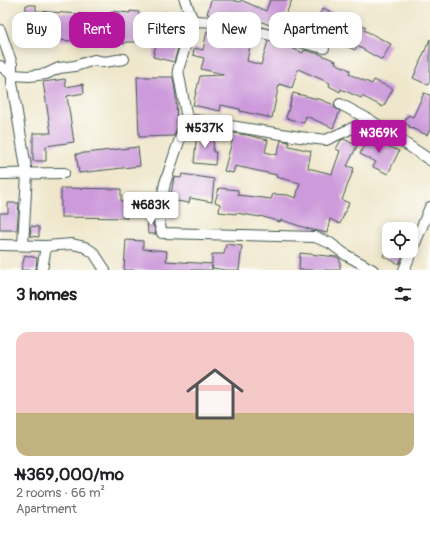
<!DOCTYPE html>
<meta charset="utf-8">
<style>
:root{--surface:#fff;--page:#f2f2f2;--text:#202124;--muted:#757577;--accent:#b5179e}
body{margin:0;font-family:Pangolin,sans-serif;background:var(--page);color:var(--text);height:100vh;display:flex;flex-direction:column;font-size:15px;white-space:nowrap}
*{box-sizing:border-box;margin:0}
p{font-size:13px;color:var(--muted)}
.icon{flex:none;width:22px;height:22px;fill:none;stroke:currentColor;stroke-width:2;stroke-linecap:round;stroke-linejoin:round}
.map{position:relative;height:270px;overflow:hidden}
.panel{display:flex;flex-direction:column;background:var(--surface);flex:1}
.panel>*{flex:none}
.guide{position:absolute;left:12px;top:12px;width:406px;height:36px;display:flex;gap:8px}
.buttons{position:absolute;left:382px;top:222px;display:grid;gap:8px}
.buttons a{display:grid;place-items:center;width:36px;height:36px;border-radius:8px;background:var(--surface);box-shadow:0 2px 10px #0003;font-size:20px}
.price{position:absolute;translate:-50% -34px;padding:0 9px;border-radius:4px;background:#fff;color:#222;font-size:13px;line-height:26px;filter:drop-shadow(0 1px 2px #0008)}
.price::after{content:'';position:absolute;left:50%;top:24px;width:12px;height:9px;margin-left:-6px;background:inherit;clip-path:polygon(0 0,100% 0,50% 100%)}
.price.selected{background:var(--accent);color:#fff}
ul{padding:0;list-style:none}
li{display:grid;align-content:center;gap:8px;height:212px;padding:0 16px}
li span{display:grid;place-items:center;height:124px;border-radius:12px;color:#555}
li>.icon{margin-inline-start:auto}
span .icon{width:72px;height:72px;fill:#fffc;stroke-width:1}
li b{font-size:17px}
h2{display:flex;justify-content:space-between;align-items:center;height:48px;padding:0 16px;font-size:17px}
.chip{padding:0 14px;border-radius:12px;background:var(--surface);box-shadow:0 2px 10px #0003;font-size:14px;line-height:36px}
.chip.selected{background:var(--accent);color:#fff}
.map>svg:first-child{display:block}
.building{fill:#cd9bdb}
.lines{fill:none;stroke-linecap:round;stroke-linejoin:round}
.minor-casing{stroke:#3e564b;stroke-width:12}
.minor{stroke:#fff;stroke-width:10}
</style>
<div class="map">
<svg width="430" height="270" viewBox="0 0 430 270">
<rect width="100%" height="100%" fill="#fdfcf7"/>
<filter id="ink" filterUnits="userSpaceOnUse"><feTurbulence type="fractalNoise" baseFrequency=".025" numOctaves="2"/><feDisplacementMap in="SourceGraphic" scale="8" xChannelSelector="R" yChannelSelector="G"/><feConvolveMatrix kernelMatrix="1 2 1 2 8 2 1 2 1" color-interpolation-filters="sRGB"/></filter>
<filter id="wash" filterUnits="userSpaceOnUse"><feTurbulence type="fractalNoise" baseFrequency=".012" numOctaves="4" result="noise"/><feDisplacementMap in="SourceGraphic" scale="16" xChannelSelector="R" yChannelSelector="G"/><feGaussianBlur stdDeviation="0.9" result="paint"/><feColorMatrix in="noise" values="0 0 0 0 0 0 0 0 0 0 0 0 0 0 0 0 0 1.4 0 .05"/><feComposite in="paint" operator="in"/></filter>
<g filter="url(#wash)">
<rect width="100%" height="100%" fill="#efe7cc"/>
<g id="blocks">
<g class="building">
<polygon points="211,0 232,0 240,2 241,0 266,11 270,0 292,0 279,30 272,29 272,26 255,19 252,24 231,15 230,19 207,14"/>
<polygon points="26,5 36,5 36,11 111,16 111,11 130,13 130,11 139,12 137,42 125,42 125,44 25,38"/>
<polygon points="323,8 337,15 338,14 366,27 364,30 391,44 382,60 357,46 355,50 327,38 311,29"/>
<polygon points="164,12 185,17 186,21 174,62 153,57"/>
<polygon points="207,31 251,41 247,61 261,65 268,41 285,45 303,53 304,50 319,54 336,61 335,63 350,70 349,74 372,84 374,80 393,89 383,107 362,96 361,98 341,89 340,92 329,86 330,83 298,69 292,88 279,84 272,118 240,111 240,109 221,105 220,111 193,105 200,76 223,75 223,74 201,69 204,58 193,55 194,48 203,50"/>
<polygon points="430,39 430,80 428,85 413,78"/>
<polygon points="137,77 173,77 176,96 177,128 174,136 139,137"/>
<polygon points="65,79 66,87 83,84 84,93 67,96 74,142 46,146 46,161 33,161 33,133 51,133 43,82"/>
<polygon points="293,93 322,100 334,105 335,108 340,111 333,128 306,116 304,123 286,118"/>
<polygon points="424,93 430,95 430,129 427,135 409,127 410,126 404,123 408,115 413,117"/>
<polygon points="197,131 214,133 213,152 216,152 215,165 194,163"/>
<polygon points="219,131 247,135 268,140 265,152 277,155 281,140 289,142 289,146 311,151 308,168 332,174 340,151 336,149 341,140 344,139 357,146 347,166 354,168 342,200 349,203 340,224 330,219 327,233 309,229 281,220 280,222 260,216 260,217 236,213 236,214 219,212 220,204 215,202 219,188 238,190 238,195 271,199 273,194 288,195 296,198 300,183 276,177 277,175 235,166 233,173 224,171 233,138 218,132"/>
<polygon points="369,134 382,140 381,143 399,151 388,174 373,167 376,162 360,154"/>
<polygon points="138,147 140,166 79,173 76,154"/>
<polygon points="182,174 214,179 212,202 190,198 189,203 170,200 174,177 181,178"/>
<polygon points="61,188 121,189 121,201 127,202 127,218 61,217"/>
<polygon points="8,203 19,203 17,230 0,230 0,213 8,213"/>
<polygon points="147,217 152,217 153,224 156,234 148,234"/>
<polygon points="31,226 39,227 39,237 30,236"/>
<polygon points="126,240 143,241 143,249 167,251 166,261 212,264 212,254 224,254 226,244 242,246 239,270 226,270 212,268 212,265 212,270 124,270"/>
<polygon points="385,251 405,251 399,264 383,256"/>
<polygon points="300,253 337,257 340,259 340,270 299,270"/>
<polygon points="25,255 37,258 36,270 21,270"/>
</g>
</g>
</g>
<g filter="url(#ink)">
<use href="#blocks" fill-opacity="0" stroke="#3e564b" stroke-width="1"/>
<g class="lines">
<defs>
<g id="minor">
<polyline points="185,0 193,21"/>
<polyline points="0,30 12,64 12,82 27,174 23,245"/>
<polyline points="324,48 217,22 193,21 178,70 187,119 176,150 165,183 159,214 159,222 162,233 315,237 330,243 346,255 373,270"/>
<polyline points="0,66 5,69 12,75 29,76 46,74 59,68 75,66 94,60 104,62 124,59"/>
<polyline points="340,104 370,120 430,160"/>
<polyline points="187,119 300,137 326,140 370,120"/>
<polyline points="0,174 64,173"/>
<polyline points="0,245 46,246 72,244 85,247 94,253 105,270"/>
<polyline points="42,270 46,246"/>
<polyline points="404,270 430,207"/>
</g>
</defs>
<use href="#minor" class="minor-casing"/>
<use href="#minor" class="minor"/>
</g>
</g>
</svg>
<div class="buttons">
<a><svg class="icon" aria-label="locate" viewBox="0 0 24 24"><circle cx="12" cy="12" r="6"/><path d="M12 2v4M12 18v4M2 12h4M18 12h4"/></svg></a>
</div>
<b class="price" style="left:205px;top:149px">₦537K</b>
<b class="price selected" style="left:379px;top:154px">₦369K</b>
<b class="price" style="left:151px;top:226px">₦683K</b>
<div class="guide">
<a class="chip">Buy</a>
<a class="chip selected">Rent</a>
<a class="chip">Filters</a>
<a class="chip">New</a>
<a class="chip">Apartment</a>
</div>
</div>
<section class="panel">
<h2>3 homes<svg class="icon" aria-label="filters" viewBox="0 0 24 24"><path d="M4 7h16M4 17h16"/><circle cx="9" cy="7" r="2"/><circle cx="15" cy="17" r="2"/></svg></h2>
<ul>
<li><span style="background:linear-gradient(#f6c9c9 65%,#c2b280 0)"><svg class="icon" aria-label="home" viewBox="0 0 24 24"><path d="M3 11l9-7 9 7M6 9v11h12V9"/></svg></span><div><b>₦369,000/mo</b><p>2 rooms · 66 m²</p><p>Apartment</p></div></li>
</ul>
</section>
